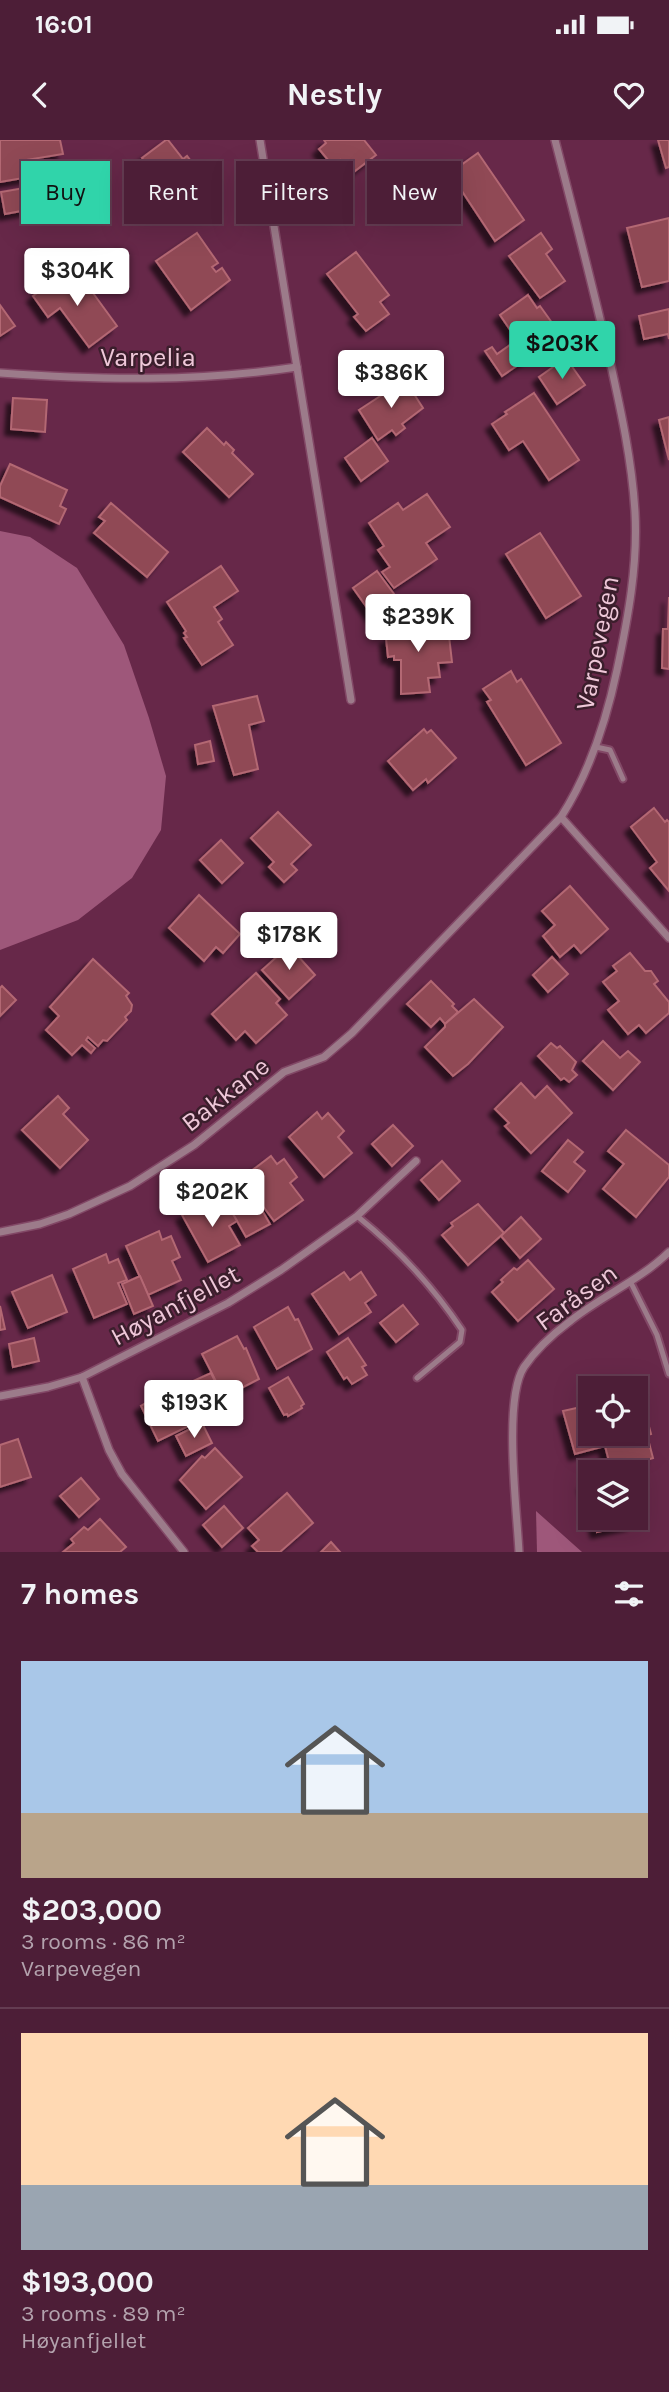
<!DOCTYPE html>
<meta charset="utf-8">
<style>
:root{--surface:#4d1e37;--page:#54273f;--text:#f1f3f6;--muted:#b3a2ad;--line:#643c52;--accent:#30d4aa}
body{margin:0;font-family:Karla,sans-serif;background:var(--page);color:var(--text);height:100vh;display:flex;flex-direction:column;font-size:26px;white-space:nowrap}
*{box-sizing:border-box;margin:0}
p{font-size:23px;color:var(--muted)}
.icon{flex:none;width:38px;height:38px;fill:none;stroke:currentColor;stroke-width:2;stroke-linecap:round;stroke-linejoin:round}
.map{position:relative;height:1412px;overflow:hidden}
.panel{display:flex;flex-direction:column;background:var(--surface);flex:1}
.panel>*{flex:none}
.hud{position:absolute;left:21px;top:21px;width:628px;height:63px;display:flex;gap:14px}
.fabs{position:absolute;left:578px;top:1236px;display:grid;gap:14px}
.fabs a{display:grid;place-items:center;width:70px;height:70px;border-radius:0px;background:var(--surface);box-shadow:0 7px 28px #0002,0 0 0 2px var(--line);font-size:35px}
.price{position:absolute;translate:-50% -60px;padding:0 16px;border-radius:7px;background:#fff;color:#222;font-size:23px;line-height:46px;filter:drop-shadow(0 2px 4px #0008)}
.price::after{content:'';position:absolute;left:50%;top:42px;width:21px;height:16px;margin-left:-10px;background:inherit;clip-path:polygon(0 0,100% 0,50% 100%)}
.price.current{background:var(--accent);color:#111}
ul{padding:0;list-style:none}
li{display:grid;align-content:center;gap:14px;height:371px;padding:0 21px}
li+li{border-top:2px solid var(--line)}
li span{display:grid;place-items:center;height:217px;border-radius:0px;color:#555}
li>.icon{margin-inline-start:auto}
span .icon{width:126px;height:126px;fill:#fffc;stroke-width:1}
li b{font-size:30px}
h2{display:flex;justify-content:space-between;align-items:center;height:84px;padding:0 21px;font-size:30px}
.pill{padding:0 24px;border-radius:0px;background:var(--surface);box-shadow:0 7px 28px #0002,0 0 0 2px var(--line);font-size:24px;line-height:63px}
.pill.current{background:var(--accent);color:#111}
.status{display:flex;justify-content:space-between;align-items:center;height:49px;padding:0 35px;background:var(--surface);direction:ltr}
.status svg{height:19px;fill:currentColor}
header{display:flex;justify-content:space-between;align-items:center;height:91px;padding:0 21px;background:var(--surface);font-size:32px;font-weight:700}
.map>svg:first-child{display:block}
.forest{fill:#9e577a}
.building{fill:#904855;stroke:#b36773;stroke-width:2;filter:url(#shadow)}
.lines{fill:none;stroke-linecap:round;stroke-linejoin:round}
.lane-casing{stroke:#824866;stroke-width:9}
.street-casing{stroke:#824866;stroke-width:10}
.lane{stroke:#9c7b8a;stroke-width:5}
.street{stroke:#9c7b8a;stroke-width:7}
.labels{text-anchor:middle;stroke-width:5;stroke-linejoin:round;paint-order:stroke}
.street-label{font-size:26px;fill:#efc8d9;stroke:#3b1e2c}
</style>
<div class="status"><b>16:01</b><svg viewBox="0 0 49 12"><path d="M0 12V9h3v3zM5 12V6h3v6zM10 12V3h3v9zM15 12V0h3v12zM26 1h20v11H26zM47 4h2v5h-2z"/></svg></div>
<header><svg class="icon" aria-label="back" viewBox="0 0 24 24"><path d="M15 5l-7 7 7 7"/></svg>Nestly<svg class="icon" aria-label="heart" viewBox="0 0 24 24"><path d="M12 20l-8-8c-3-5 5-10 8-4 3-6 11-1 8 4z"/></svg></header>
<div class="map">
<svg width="669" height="1412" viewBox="0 0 669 1412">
<defs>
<filter id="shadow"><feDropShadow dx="-6" dy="6" stdDeviation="2" flood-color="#0009"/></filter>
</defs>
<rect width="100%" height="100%" fill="#672849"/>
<g class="forest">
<polygon points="0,391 30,397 77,428 124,505 149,578 166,636 161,690 132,738 78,780 0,810"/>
<polygon points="536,1371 582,1412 537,1412"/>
</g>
<g class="building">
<polygon points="0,0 60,0 63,14 26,20 29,37 0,42"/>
<polygon points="166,0 168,0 183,19 187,16 215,53 187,74 180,64 179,66 142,18"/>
<polygon points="324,0 364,0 376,15 351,34 340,20 333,26 319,9 326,3"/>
<polygon points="658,0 669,0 669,27 666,28"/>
<polygon points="478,13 524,80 495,101 450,33"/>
<polygon points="318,37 336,61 320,73 302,49"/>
<polygon points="59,42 63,59 53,61 54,65 5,74 1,52"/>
<polygon points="669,78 669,141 642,147 627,88"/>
<polygon points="197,93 218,123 212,127 216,132 222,128 230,140 191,170 156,121"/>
<polygon points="541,93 552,109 546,114 565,141 540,158 509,116"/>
<polygon points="356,112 389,155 380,162 389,174 366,191 354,177 358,174 327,134"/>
<polygon points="77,131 117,186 89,207 60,168 48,177 33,156 51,143 54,148"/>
<polygon points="528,155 537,168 540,166 555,187 552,189 558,198 502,236 485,211 492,207 497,214 517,200 500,175"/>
<polygon points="0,165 15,186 0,196"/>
<polygon points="669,169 669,199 668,194 644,199 639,176"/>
<polygon points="566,218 585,245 557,264 539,237"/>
<polygon points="405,240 423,268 402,284 405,288 396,295 392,290 378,300 359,270"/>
<polygon points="534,253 579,320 549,340 523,301 509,310 492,284 507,274 505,272"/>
<polygon points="13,258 47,260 45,292 11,289"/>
<polygon points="669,277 669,320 659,280"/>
<polygon points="207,288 224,305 226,302 234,310 232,313 253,334 229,357 183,312"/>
<polygon points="372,298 388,321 361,341 345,318"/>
<polygon points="10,324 67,350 60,366 66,369 59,384 0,357 0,346"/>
<polygon points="427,354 450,387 426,403 437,419 394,448 382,432 390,427 378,410 384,406 369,383 398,363 403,370"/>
<polygon points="111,363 168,412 147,437 94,393 105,381 99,377"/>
<polygon points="540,393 581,456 546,478 506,414"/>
<polygon points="221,426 238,451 214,467 222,479 218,482 233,505 202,525 184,498 187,497 184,493 186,491 167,462"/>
<polygon points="377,431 397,458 373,476 353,448"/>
<polygon points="669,457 669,529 662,528 663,489 668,489"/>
<polygon points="435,481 436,498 449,496 452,522 438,523 440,537 428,538 430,552 401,554 401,520 394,520 394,516 388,517 386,498 393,497 392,485"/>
<polygon points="511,531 517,542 521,539 561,603 526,625 487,562 491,560 483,549"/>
<polygon points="257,556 264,581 249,585 258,629 234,635 213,566"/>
<polygon points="424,589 427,593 431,590 456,618 428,643 426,639 413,650 388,621"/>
<polygon points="210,601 214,621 198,624 195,605"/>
<polygon points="654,668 665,682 667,680 669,682 669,751 650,728 657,722 631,687"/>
<polygon points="278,672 311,705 291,724 297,730 284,742 269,727 274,722 251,698"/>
<polygon points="221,700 243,723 222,743 200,720"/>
<polygon points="570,746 608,789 581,813 574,805 560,817 543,796 555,785 542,771"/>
<polygon points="199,755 240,794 223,813 216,807 204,821 169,788"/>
<polygon points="289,806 315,835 289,859 262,830"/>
<polygon points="630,813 645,831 651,831 658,841 654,844 669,862 669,873 646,893 639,885 628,894 608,870 619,861 603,842 617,831 613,826"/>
<polygon points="552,817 568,834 548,852 533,835"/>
<polygon points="93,819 129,853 126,856 132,865 131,871 125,877 127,880 107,901 103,900 98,906 88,897 86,900 95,908 91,913 82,905 72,915 46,890 59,876 50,867"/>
<polygon points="256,833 280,859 276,863 287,875 256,903 245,891 236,900 212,874"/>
<polygon points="431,841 454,864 452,866 458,872 445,884 440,878 431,887 407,864"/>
<polygon points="2,846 16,860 0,876 0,848"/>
<polygon points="474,859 503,887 468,924 453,936 425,907 445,887 445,884"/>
<polygon points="603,901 620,918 628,911 640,922 613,950 583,921"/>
<polygon points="551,903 557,908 560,906 576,922 572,930 577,935 569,942 564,938 561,940 538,916"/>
<polygon points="521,943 535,958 547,946 572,973 531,1013 505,986 509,983 495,969"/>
<polygon points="58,956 69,968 63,974 88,1000 60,1028 22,990"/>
<polygon points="317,972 322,979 328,973 344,991 338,997 352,1013 324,1037 289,997"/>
<polygon points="393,985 413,1006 392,1026 372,1004"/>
<polygon points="626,990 669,1025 669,1037 636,1077 603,1049 624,1024 608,1011"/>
<polygon points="568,1000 583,1012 574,1022 585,1031 568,1052 542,1031"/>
<polygon points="271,1016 277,1024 284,1019 297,1037 290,1043 303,1060 274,1081 242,1038"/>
<polygon points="442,1021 460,1041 439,1060 421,1040"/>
<polygon points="252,1053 270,1084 246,1097 228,1065"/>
<polygon points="214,1058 218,1066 226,1062 237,1081 229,1086 240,1105 208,1122 182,1075"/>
<polygon points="478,1064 504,1093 468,1125 442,1095 453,1086 451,1083"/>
<polygon points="521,1077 541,1099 520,1118 501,1096"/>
<polygon points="159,1091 162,1100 171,1096 180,1117 172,1121 181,1140 148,1155 126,1106"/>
<polygon points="106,1114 109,1123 118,1119 127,1140 118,1143 127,1164 94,1178 73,1129"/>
<polygon points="528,1120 554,1149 518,1181 492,1152 503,1142 501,1140 514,1128 517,1130"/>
<polygon points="344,1132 350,1140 361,1132 376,1155 365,1163 371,1172 339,1194 312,1154"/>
<polygon points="52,1135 67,1172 28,1188 12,1152"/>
<polygon points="140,1136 153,1166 134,1174 122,1144"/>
<polygon points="403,1165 418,1184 396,1202 380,1183"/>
<polygon points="0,1166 5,1189 0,1190"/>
<polygon points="288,1167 295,1180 298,1179 312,1209 277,1229 254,1187"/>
<polygon points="237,1196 244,1209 246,1208 259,1239 224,1257 202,1214"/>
<polygon points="34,1198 39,1221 13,1227 9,1204"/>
<polygon points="348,1198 366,1225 362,1227 367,1235 352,1244 347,1237 344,1239 327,1212"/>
<polygon points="211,1233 225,1262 206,1272 191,1242"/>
<polygon points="288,1237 304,1264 301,1266 302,1268 288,1276 287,1274 284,1275 269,1248"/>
<polygon points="623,1237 625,1248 590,1248 590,1259 587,1246"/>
<polygon points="183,1245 201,1280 158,1301 141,1266 169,1249 170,1252"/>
<polygon points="640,1252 651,1294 647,1295 653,1318 640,1322 641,1326 625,1330 624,1326 611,1329 605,1306 575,1314 563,1271 590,1265 590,1293 635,1293 635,1253"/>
<polygon points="202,1283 212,1303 186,1316 176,1296"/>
<polygon points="18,1299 31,1337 0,1347 0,1305"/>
<polygon points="215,1308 242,1337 206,1369 180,1340 202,1316 205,1318"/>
<polygon points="81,1338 99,1359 79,1377 60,1356"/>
<polygon points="590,1343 590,1365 584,1344"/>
<polygon points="287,1353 313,1383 280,1412 258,1412 252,1406 259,1400 248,1388"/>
<polygon points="224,1366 243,1388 222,1407 203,1385"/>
<polygon points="593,1377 630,1377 632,1384 597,1392"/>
<polygon points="100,1379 126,1407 120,1412 63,1412 74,1403 71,1399 84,1387 88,1390"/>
<polygon points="331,1402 340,1412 321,1412"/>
</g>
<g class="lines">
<defs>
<g id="lane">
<polyline points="596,607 610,610 623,639"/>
<path d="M357 1076C397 1108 434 1148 462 1190L460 1202 417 1238"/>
<polyline points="631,1143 657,1195 669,1234"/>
</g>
<g id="street">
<polyline points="260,0 351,560"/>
<path d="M0 233C99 240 198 242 297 227"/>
<polyline points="561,677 669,798"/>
<path d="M0 1092 40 1084 69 1074 130 1046 194 1005 284 932 324 917 352 893 561 677C590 632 606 582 617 530 628 478 638 425 635 372 632 321 621 271 610 221 593 147 574 74 555 0"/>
<polyline points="82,1237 109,1310 122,1334 184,1412"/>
<polyline points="0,1256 48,1247 82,1237 228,1163 281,1130 357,1076 416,1021"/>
<path d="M519 1412C517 1371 503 1259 524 1227 535 1211 553 1194 569 1182 601 1156 639 1141 669 1112"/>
</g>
</defs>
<use href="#lane" class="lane-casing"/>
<use href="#street" class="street-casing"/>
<use href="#lane" class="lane"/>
<use href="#street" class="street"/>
</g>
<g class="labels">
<g class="street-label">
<text x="148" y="226">Varpelia</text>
<text transform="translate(597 503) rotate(-79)" y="9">Varpevegen</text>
<text transform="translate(225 954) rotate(-38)" y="9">Bakkane</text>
<text transform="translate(576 1157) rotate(-36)" y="9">Faråsen</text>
<text transform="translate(175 1165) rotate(-28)" y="9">Høyanfjellet</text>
</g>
</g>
</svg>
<div class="fabs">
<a><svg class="icon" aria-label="locate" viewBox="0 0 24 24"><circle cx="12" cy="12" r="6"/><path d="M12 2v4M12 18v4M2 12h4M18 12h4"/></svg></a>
<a><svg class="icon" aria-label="layers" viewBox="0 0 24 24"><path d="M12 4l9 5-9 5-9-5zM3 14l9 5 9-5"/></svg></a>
</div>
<b class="price" style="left:77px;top:168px">$304K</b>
<b class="price current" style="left:562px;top:241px">$203K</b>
<b class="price" style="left:391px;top:270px">$386K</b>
<b class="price" style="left:418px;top:514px">$239K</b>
<b class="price" style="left:289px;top:832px">$178K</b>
<b class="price" style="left:212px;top:1089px">$202K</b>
<b class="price" style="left:194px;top:1300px">$193K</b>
<div class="hud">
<a class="pill current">Buy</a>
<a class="pill">Rent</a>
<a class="pill">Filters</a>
<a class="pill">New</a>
</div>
</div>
<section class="panel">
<h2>7 homes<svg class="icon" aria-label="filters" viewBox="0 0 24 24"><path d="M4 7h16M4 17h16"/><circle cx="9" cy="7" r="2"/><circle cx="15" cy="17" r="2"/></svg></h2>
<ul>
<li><span style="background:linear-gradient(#a9c7e8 70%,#b9a48a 0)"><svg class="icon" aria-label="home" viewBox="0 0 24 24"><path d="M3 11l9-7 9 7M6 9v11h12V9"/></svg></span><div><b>$203,000</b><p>3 rooms · 86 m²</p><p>Varpevegen</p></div></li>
<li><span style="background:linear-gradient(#ffd9b3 70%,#9aa5b1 0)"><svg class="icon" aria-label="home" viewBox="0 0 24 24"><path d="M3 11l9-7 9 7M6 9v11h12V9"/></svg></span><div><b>$193,000</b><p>3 rooms · 89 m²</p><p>Høyanfjellet</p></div></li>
</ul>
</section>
